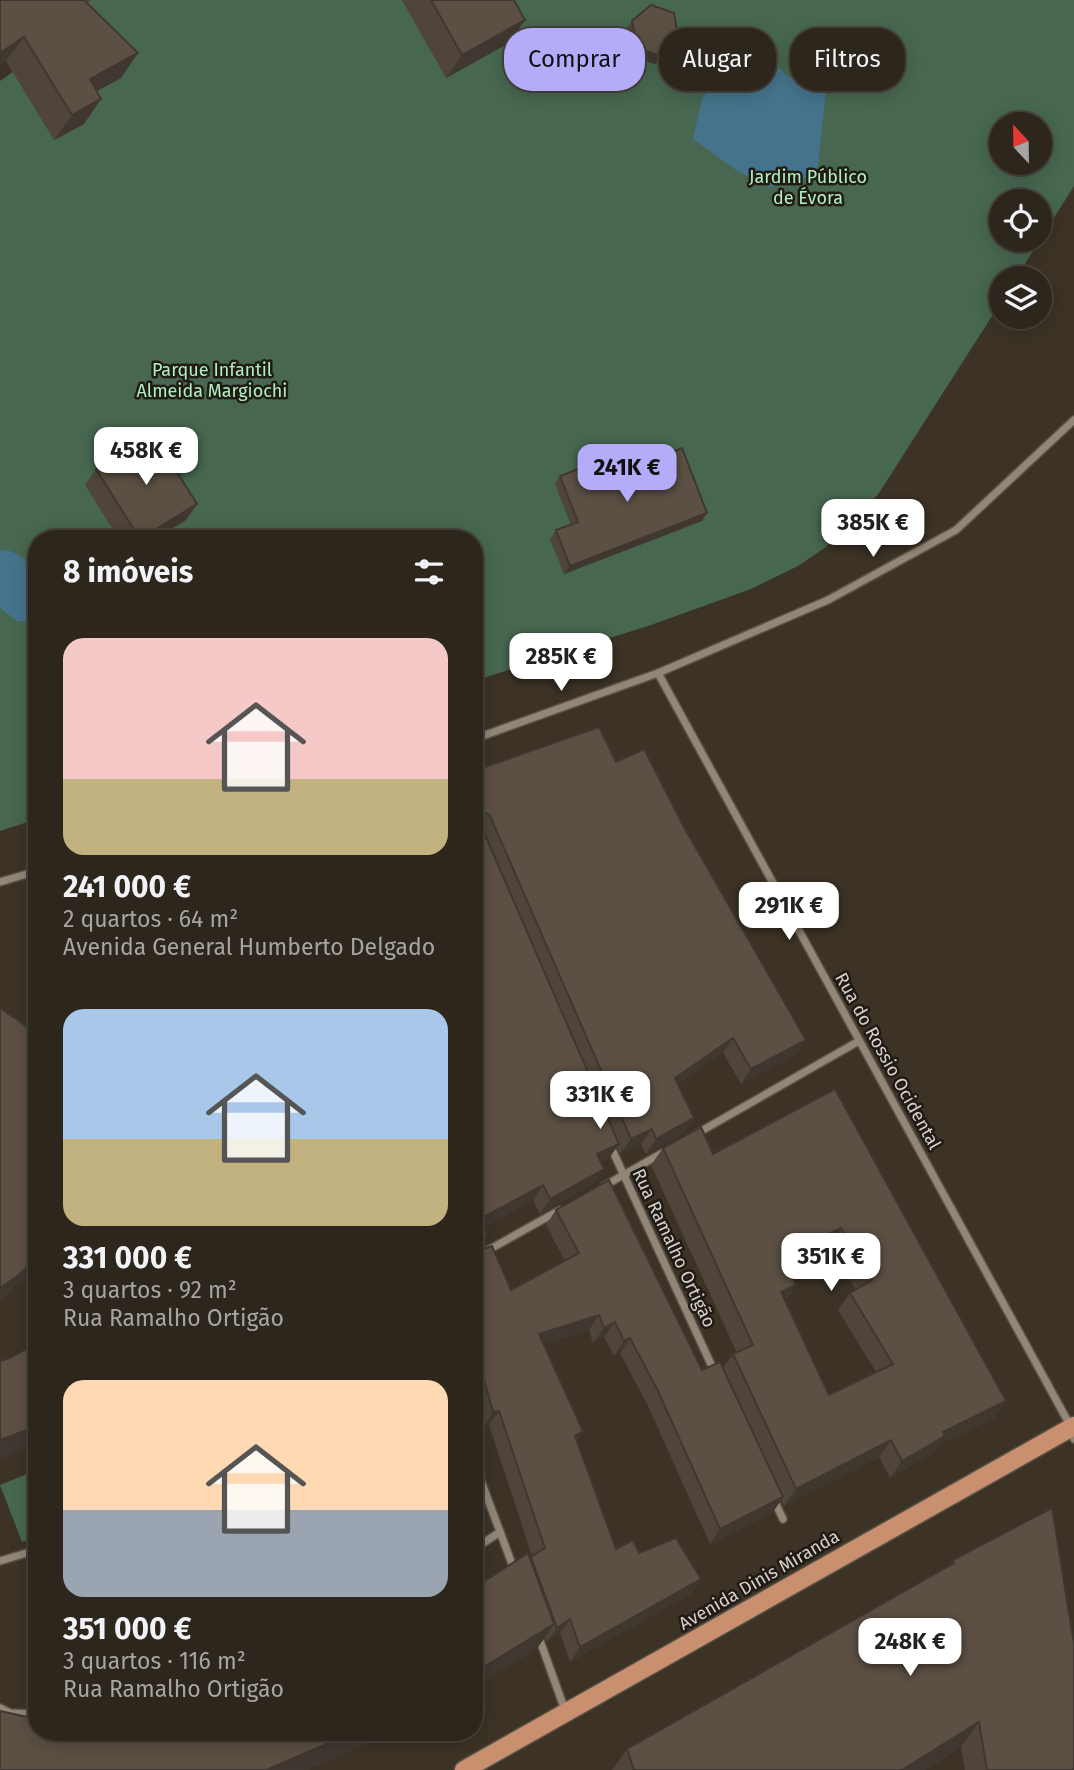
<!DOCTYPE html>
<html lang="pt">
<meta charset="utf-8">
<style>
:root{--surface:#2d261c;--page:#352e25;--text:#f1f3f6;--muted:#a7a5a3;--line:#48433b;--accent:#b4acf9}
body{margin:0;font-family:"Fira Sans",sans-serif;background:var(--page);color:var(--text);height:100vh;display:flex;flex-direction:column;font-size:26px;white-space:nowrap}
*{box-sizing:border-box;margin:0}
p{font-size:23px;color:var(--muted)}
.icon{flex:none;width:38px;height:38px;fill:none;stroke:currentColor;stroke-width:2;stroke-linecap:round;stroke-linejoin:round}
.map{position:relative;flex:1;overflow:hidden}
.panel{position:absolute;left:28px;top:530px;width:455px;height:1211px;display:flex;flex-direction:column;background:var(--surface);border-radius:28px;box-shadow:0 4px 18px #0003,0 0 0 2px var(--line)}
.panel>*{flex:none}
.hud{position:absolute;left:504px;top:28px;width:464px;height:63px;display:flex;gap:14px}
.needle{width:46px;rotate:338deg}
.controls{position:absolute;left:989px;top:112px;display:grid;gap:14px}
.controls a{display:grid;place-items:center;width:63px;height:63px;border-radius:50%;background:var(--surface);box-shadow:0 4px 18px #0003,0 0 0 2px var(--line);font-size:35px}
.price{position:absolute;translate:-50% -60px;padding:0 16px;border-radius:14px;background:#fff;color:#222;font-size:23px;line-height:46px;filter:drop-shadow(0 2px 4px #0008)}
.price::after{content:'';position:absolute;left:50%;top:42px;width:21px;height:16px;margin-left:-10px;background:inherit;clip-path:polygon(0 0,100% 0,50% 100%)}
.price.current{background:var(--accent);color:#111}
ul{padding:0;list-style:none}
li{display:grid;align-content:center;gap:14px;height:371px;padding:0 35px}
li span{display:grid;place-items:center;height:217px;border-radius:21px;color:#555}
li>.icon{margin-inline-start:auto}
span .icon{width:126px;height:126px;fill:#fffc;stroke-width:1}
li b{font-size:30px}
h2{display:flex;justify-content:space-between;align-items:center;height:84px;padding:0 35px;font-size:30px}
.pill{padding:0 24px;border-radius:28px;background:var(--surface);box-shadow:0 4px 18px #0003,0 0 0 2px var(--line);font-size:24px;line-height:63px}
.pill.current{background:var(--accent);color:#111}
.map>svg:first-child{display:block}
.green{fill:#476750;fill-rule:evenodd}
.water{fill:#45738c}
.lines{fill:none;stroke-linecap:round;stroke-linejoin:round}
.minor-casing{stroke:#595146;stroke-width:10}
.primary-casing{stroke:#595146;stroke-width:21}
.minor{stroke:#918677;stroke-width:7}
.primary{stroke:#c8906f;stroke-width:18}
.wall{fill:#4f453a;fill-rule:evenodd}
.shaded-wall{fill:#403830}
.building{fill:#5c5044;stroke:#403830;stroke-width:2;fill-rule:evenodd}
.labels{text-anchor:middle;stroke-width:5;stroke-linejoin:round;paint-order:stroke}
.park-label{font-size:18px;fill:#aef0bf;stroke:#201b15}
.street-label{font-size:18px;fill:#d7d1c9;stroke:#201b15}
</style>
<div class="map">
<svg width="1074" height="1770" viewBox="0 0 1074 1770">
<rect width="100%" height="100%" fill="#3c3326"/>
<g class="green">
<path d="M91 0H1074V186L1016 278H1001V302L879 493 855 521 826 547 798 566 751 589 651 625 474 681V539H37V819L0 831V81L36 56 29 46ZM1001 124H1040V163H1001ZM1001 201H1040V240H1001Z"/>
<polygon points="37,1470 37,1536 22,1542 0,1485"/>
</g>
<g class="water">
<polygon points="770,60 790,78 826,90 817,175 770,187 739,172 693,139 702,99 723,71"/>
<path d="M0 550C37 551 43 593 35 622L17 621 0 608Z"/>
</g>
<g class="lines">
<defs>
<g id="minor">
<polyline points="658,673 1071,1427 1074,1439"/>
<polyline points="474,739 658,673 828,600 956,530 1074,420"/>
<polyline points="0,882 37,871"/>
<polyline points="696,1134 859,1041"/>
<polyline points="610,1145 715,1373"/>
<polyline points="604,1186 664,1152"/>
<polyline points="474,1258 560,1210"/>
<polyline points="474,1462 515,1572"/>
<polyline points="773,1498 783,1519"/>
<polyline points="474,1549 500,1532"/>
<polyline points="0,1561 37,1550"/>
<polyline points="538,1635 566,1713"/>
<polyline points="0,1708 10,1713 37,1714"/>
</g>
<polyline id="primary" points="464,1770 1074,1426"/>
</defs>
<use href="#minor" class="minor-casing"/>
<use href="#primary" class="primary-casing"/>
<use href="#minor" class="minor"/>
<use href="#primary" class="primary"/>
</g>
<g class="wall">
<polygon points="0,0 91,0 87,3 121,78 97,91 84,124 54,140 6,61"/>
<polygon points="402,0 514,0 509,43 446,78"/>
<polygon points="632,21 679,40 673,48 655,64 631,56 626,29"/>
<polygon points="96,469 197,504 186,520 155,539 119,539 85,485"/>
<polygon points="560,476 609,477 702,521 564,574 550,539 556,530 571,525 555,484"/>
<path d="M616 762 796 1055 741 1084 723 1053 678 1084 694 1118 684 1133 646 1154 641 1144 620 1153 617 1147 609 1158 601 1162 604 1169 594 1183 540 1214 533 1200 484 1227 487 1235 479 1246 511 1290 565 1261 546 1225 556 1210 702 1370 723 1368 733 1354 737 1353 651 1165 663 1148 713 1154 835 1089 1006 1401 994 1418 938 1445 933 1453 890 1478 879 1457 784 1506 781 1500 773 1512 710 1544 648 1406 620 1353 614 1356 604 1337 593 1343 589 1330 544 1344 583 1431 577 1441 616 1549 639 1553 701 1579 690 1594 570 1662 560 1633 547 1642 545 1637 536 1650 483 1582 530 1558 532 1556 489 1425 483 1427 474 1396V771ZM829 1245 856 1290 850 1293 838 1310 876 1372 829 1395 785 1301 796 1285 787 1265Z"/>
<polygon points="953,1560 1074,1770 965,1770 961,1747 925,1770 612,1770 627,1749 949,1566"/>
</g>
<g class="shaded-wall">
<polygon points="525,20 509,43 446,78 462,55"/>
<polygon points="24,37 6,61 0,66 0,53"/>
<polygon points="679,40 673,48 655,64 631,56 637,48"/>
<polygon points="138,53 121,78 73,104 90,79"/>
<polygon points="101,99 84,124 54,140 72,115"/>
<polygon points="197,504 186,520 155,539 141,539"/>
<polygon points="707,513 702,521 564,574 570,566"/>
<polygon points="733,1038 723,1053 665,1093 675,1078"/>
<polygon points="806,1040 796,1055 741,1084 751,1069"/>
<polygon points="694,1118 684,1133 646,1154 656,1139"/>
<polygon points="652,1129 641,1144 620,1153 631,1139"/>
<polygon points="619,1144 609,1158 587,1169 597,1154"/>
<polygon points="604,1169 594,1183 540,1214 550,1199"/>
<polygon points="543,1185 533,1200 474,1232 480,1219"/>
<polygon points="841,1228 829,1245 770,1273 782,1256"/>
<polygon points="487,1235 477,1249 479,1240"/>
<polygon points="37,1257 37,1262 27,1276 0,1302 0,1288"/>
<polygon points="796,1285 785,1302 781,1292"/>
<polygon points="599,1315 589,1330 529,1349 539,1334"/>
<polygon points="615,1322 604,1337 593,1343 604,1328"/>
<polygon points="630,1338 620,1353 614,1356 624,1341"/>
<polygon points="1006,1401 994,1418 938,1445 933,1453 890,1478 902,1461 943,1432"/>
<polygon points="499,1411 489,1425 483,1427 493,1412"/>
<polygon points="37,1426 37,1442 26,1449 0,1459 0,1440"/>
<polygon points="583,1431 573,1446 575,1436"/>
<polygon points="891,1440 879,1457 784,1506 796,1489"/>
<polygon points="783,1497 773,1512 710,1544 720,1529"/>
<polygon points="701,1579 690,1594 570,1662 580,1647"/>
<polygon points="570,1619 560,1633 547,1642 557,1628"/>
<polygon points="554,1624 536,1650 474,1687 474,1673"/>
<polygon points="979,1722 961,1747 925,1770 902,1770"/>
<polygon points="354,1732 396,1732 308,1770 266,1770"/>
</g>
<g class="building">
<polygon points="0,0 84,0 138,53 90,79 101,99 72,115 24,37 0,53"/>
<polygon points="431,0 514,0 525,20 462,55"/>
<polygon points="651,5 674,13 679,40 660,56 637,48 632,21"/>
<polygon points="153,434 197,504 140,539 96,469"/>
<polygon points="682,448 707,513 570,566 556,530 578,522 560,476 602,460 609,477"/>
<polygon points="599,727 616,762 644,749 685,829 806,1040 751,1069 733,1038 675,1078 694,1118 656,1139 652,1129 631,1139 490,816 484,812 479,815 479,821 619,1144 597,1154 604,1169 550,1199 543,1185 480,1219 487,1235 479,1240 479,1246 484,1249 492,1246 511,1290 579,1253 556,1210 609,1180 702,1370 720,1362 783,1497 720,1529 658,1391 630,1338 624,1341 615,1322 604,1328 599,1315 539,1334 583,1431 575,1436 616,1549 633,1540 639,1553 676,1538 701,1579 580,1647 570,1619 557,1628 531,1557 545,1548 499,1411 493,1412 474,1345 474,771"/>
<polygon points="0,1008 22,1023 37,1037 37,1257 19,1275 0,1288"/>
<path d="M835 1089 1006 1401 943 1432 945 1436 902 1461 891 1440 796 1489 733 1354 753 1345 663 1148 701 1127 713 1154ZM841 1228 872 1280 850 1293 893 1364 829 1395 781 1292 796 1285 782 1256Z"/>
<polygon points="37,1343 37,1426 0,1440 0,1361 10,1358"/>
<polygon points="1052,1508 1074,1644 1074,1770 987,1770 979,1722 902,1770 634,1770 627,1749 954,1563 953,1560"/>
<polygon points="528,1553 554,1624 474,1673 474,1574 478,1572 483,1582"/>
<polygon points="0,1711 37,1719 37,1732 354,1732 266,1770 0,1770"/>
</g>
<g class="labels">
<g class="park-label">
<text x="808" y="183">Jardim Público<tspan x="808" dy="21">de Évora</tspan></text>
<text x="212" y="376">Parque Infantil<tspan x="212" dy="21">Almeida Margiochi</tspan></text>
</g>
<g class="street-label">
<text transform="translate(888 1061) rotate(61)" y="6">Rua do Rossio Ocidental</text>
<text transform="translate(674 1248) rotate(65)" y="6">Rua Ramalho Ortigão</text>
<text transform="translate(759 1580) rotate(-30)" y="6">Avenida Dinis Miranda</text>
</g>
</g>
</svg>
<div class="controls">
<a><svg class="needle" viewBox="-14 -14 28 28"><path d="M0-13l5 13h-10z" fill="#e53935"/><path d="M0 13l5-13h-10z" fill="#a7a5a3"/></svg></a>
<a><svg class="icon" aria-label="locate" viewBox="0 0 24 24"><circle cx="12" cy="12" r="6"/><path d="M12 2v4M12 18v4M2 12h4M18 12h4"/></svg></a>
<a><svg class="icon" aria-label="layers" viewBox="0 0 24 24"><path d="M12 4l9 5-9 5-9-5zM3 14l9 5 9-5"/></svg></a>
</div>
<b class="price" style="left:146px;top:487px">458K €</b>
<b class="price current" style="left:627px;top:504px">241K €</b>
<b class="price" style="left:873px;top:559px">385K €</b>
<b class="price" style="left:561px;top:693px">285K €</b>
<b class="price" style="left:789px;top:942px">291K €</b>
<b class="price" style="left:600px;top:1131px">331K €</b>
<b class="price" style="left:831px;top:1293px">351K €</b>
<b class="price" style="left:910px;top:1678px">248K €</b>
<div class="hud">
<a class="pill current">Comprar</a>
<a class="pill">Alugar</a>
<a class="pill">Filtros</a>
</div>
<section class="panel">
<h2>8 imóveis<svg class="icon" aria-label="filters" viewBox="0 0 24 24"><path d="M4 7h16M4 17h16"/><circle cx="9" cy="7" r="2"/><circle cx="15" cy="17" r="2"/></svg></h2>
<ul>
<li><span style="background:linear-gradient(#f6c9c9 65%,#c2b280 0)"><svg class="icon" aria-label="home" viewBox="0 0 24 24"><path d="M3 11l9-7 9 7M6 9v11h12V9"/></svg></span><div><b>241 000 €</b><p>2 quartos · 64 m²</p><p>Avenida General Humberto Delgado</p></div></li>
<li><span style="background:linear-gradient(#a9c7e8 60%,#c2b280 0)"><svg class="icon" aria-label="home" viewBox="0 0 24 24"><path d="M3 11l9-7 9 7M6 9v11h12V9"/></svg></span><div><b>331 000 €</b><p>3 quartos · 92 m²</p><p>Rua Ramalho Ortigão</p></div></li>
<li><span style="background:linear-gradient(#ffd9b3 60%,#9aa5b1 0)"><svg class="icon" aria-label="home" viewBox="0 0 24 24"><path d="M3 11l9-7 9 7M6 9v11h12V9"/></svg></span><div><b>351 000 €</b><p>3 quartos · 116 m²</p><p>Rua Ramalho Ortigão</p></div></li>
</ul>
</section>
</div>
